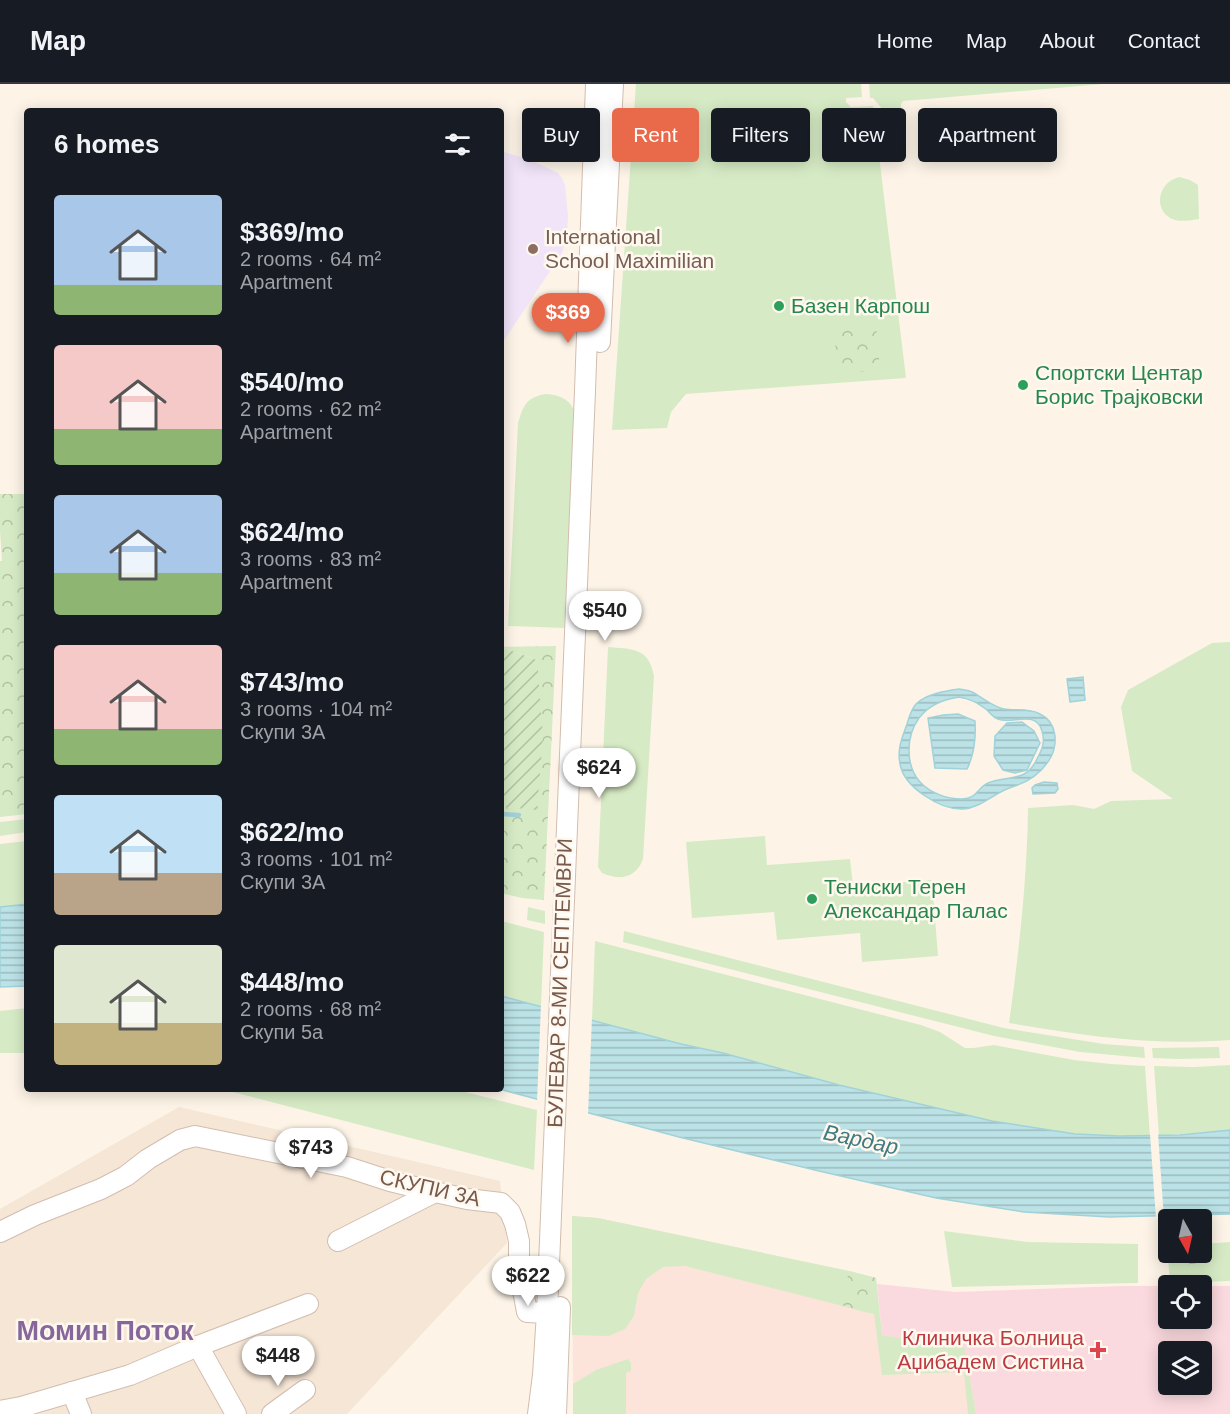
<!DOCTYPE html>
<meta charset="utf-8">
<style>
:root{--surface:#171b24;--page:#242831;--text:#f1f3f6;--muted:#9ea1a6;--line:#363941;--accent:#e9694b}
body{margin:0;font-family:Helvetica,sans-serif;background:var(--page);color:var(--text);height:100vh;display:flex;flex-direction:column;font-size:22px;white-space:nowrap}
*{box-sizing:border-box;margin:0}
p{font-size:20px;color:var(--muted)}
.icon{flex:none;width:33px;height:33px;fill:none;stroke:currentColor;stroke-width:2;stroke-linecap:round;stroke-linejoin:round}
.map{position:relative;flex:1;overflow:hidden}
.details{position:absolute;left:24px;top:24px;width:480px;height:984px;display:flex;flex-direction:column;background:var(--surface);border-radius:6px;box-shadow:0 3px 15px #0003}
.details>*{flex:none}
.banner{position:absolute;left:522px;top:24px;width:570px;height:54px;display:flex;gap:12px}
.needle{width:39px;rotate:172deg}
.controls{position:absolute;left:1158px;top:1125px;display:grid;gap:12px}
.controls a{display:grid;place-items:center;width:54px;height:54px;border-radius:6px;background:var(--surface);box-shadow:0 3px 15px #0003;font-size:30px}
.price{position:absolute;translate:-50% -51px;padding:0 14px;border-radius:21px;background:#fff;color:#222;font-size:20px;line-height:39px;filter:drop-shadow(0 2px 3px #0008)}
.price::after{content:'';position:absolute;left:50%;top:36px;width:18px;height:14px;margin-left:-9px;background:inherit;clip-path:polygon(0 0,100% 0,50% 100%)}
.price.on{background:var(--accent);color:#fff}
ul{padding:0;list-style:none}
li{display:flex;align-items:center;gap:18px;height:150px;padding:0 30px}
li span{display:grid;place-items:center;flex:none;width:168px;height:120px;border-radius:6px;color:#555}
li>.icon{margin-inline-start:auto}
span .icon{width:72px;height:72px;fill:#fffc;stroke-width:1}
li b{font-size:26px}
h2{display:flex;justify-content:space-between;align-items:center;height:72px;padding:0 30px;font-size:26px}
.tag{padding:0 21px;border-radius:6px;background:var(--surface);box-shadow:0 3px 15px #0003;font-size:21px;line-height:54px}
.tag.on{background:var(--accent);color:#fff}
header{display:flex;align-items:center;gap:36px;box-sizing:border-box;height:84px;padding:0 30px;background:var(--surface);border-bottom:2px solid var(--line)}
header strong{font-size:28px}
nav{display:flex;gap:33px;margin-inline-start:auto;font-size:21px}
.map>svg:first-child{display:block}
.residential{fill:#f5e6d6}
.commercial{fill:#fde4db}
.education{fill:#f1e4f9}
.medical{fill:#fbdadf;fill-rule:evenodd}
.grass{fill:#d6ebc5}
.park{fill:url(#park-crowns)}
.garden{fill:url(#garden-furrows)}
.water{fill:url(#water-rules);stroke:#a1d2d9;stroke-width:1.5;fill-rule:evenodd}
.pier{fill:#fdf4e7}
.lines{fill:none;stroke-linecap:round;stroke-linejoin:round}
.stream{stroke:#a1d2d9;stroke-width:4.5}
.minor-casing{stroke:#d2bdaf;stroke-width:22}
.minor{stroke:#fff;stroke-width:20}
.education-dot{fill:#8d6e63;stroke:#fff8ee;stroke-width:2}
.leisure-dot{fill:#2e9e5b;stroke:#fff8ee;stroke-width:2}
.health-dot{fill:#e0444e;stroke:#fff8ee;stroke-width:2}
.labels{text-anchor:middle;stroke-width:5;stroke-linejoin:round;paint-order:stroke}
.education-label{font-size:21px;fill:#785e54;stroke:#fff8ee;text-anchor:start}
.leisure-label{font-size:21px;fill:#27864d;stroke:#fff8ee;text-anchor:start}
.street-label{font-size:21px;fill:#78594b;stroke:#fff8ee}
.health-label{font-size:21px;fill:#be3a42;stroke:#fff8ee;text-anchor:end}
.water-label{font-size:22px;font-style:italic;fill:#407b84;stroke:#fff8ee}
.district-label{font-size:27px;font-weight:bold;fill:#87669b;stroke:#fff8ee}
</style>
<header>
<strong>Map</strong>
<nav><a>Home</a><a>Map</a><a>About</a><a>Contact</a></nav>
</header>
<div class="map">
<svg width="1230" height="1330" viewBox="0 0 1230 1330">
<defs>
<pattern id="park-crowns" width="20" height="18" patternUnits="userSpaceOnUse" patternTransform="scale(1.5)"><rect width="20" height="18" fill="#d6ebc5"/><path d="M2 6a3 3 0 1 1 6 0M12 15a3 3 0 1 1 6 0" fill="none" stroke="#b2c1a2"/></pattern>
<pattern id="garden-furrows" width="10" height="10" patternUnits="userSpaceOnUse" patternTransform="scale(1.5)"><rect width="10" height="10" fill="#d6ebc5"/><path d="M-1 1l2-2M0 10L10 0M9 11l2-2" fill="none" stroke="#b2c1a2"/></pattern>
<pattern id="water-rules" width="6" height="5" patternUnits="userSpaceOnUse" patternTransform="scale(1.5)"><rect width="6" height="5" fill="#bbe2e7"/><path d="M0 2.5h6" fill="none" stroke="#9dbabd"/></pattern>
</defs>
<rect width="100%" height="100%" fill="#fdf4e7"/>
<polygon class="residential" points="179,1023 500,1097 507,1159 347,1330 0,1330 0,1125"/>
<polygon class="commercial" points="572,1132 598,1134 849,1187 876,1194 882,1251 965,1264 976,1330 573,1330"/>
<polygon class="education" points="501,67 524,74 550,85 558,89 563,96 565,101 568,131 567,154 562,169 501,261"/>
<path class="medical" d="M877 1200 956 1208 1122 1202H1168V1234H1202V1202H1230V1330H976L965 1264 882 1251ZM1168 1268H1202V1300H1168Z"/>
<g class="grass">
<polygon points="636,0 861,0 862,13 846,14 846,18 851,23 873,22 906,294 686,310 671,328 667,344 612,346"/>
<polygon points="869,0 1103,0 903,17 901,20 901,31 884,27 873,14 870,14"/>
<path d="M1179 93 1190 96 1198 101 1199 135C1192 136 1182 138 1175 136 1153 129 1156 99 1179 93Z"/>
<path d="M546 310C561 311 571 316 576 331L565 544 508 542 518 339C523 321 527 313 546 310Z"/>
<path d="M1230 558V956C1154 962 1084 952 1009 939 1019 868 1027 796 1028 724L1073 721 1094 725 1111 717 1173 715 1132 687 1121 623 1128 606 1212 559Z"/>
<path d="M608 563C631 565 649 563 654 592L643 775C636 794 620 797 602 789L598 783Z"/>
<polygon points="27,735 27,748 0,752 0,738"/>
<polygon points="765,752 767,781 850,775 853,802 932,796 938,872 862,878 860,849 777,856 774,828 692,834 686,758"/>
<polygon points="27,757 27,820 0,823 0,760"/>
<polygon points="528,823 545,827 545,840 527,836"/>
<polygon points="501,837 544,848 541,923 501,912"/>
<polygon points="624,847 1004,944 1104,960 1144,963 1145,974 1080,968 994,952 623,858"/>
<polygon points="595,857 921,941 940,948 965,964 973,964 994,961 1074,976 1111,980 1145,982 1150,1053 1075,1050 992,1037 839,1001 723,969 681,960 592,936"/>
<polygon points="27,924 27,969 0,969 0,927"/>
<polygon points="1219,963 1220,974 1178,975 1153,974 1152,964"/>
<polygon points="1230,981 1230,1046 1159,1052 1154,982 1194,983"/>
<polygon points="221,1005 453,1005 537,1026 534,1086"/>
<polygon points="572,1132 598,1134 849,1187 876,1194 882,1251 965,1264 976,1330 968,1330 964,1288 882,1291 874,1230 685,1182 663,1183 646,1195 638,1209 634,1232 625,1245 609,1252 572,1251"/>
<polygon points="944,1147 1028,1158 1138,1160 1138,1199 952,1203"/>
<polygon points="1230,1158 1230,1197 1170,1199 1167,1162 1168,1162 1168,1168 1202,1168 1202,1160"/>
<polygon points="628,1275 631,1279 631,1287 626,1289 626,1330 573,1330 573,1300 596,1286"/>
</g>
<g class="park">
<polygon points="876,241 880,286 838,290 834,246"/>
<polygon points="0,410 27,410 27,730 0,733 0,477 2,477 0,447"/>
<polygon points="556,562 544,816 522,814 501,809 501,723 537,725 537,576 501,563"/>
<polygon points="1209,1159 1211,1178 1182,1181 1181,1169 1202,1168 1202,1160"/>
<polygon points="849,1187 876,1194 868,1229 841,1221"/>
</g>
<polygon class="garden" points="501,563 537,576 543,653 537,726 501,723"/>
<g class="water">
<polygon points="1083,593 1085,616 1070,618 1067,595"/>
<path d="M959 605C963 606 968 606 972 608 982 613 993 623 1004 625 1016 627 1029 624 1040 630 1057 638 1058 659 1051 673 1042 689 1029 698 1012 703 995 708 981 724 963 725 940 726 904 703 900 680 897 665 902 654 907 640 909 633 911 626 916 620 926 610 945 607 959 605ZM959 613C971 615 978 619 987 626 990 629 994 634 998 635 1011 641 1036 625 1042 647 1045 657 1043 664 1038 673 1033 684 1027 691 1015 693 1007 695 996 695 988 699 977 704 977 715 962 715 947 715 930 709 920 698 905 681 906 652 919 634 929 621 945 615 959 613Z"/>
<path d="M958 630 975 637C976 653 974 671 967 685L935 684 928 634 943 631Z"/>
<polygon points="1022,638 1034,647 1040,659 1027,686 1015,689 1003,686 994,672 995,652 1007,639"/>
<polygon points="1044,698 1057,699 1058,705 1055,709 1033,710 1032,704 1035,701"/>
<polygon points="27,820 27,902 0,903 0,823"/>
<polygon points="501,912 681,960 723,969 839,1001 992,1037 1075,1050 1120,1052 1180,1051 1230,1046 1230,1130 1109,1133 1024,1128 936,1114 819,1087 679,1053 499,1005 501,1005"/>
</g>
<g class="pier">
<polygon points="541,920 592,933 588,1031 537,1018"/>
<polygon points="1158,1049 1164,1135 1156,1135 1150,1050"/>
</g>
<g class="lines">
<polyline class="stream" points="501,730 519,731"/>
<defs>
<g id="minor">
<polyline points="600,258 613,0"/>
<polyline points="0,1148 35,1131 101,1105 126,1092 148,1075 180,1056 195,1052 347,1083 390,1097 435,1108 467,1115 501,1119 510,1128 515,1140 519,1157 519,1185 527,1228 547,1229"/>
<polyline points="338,1157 435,1108"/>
<polyline points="198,1262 236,1330"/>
<polyline points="72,1308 81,1330"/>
<polyline points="0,1327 21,1323 130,1291 198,1262 308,1220"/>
<polyline points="272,1330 305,1306"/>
<polyline points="538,1330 543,1291 547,1229 585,307 596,0"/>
<polyline points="556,1330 560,1223"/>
</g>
</defs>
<use href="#minor" class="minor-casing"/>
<use href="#minor" class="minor"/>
</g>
<circle class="education-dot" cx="533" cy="165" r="6"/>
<g class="leisure-dot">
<circle cx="779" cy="222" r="6"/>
<circle cx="1023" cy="301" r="6"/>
<circle cx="812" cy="815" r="6"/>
</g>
<path class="health-dot" d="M1095 1257h6v6h6v6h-6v6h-6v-6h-6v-6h6z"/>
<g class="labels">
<g class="education-label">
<text x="545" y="160">International<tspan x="545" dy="24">School Maximilian</tspan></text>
</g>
<g class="leisure-label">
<text x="791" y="229">Базен Карпош</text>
<text x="1035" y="296">Спортски Центар<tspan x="1035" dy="24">Борис Трајковски</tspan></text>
<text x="824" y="810">Тениски Терен<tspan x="824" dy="24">Александар Палас</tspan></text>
</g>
<g class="street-label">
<text transform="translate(560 899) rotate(-88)" y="7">БУЛЕВАР 8-МИ СЕПТЕМВРИ</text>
<text transform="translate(430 1104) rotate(13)" y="7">СКУПИ 3А</text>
</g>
<g class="health-label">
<text x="1084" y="1261">Клиничка Болница<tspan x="1084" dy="24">Аџибадем Систина</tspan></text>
</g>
<g class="water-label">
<text transform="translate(861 1055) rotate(12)" y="8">Вардар</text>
</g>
<g class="district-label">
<text x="105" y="1256">Момин Поток</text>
</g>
</g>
</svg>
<div class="controls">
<a><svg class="needle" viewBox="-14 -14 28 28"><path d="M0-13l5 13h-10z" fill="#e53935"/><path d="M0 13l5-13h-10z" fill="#9ea1a6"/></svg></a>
<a><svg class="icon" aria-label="locate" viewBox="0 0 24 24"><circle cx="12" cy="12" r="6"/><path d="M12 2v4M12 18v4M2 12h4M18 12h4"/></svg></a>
<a><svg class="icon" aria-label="layers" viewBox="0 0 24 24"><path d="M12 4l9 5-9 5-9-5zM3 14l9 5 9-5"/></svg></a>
</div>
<b class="price on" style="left:568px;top:260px">$369</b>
<b class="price" style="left:605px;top:558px">$540</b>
<b class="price" style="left:599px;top:715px">$624</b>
<b class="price" style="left:311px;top:1095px">$743</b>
<b class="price" style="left:528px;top:1223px">$622</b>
<b class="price" style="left:278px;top:1303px">$448</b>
<div class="banner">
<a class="tag">Buy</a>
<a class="tag on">Rent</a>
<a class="tag">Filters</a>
<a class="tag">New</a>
<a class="tag">Apartment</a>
</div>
<section class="details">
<h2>6 homes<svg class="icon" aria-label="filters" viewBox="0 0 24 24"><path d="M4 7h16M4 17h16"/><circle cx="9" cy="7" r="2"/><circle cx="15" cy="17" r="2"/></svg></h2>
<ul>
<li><span style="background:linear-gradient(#a9c7e8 75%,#8fb573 0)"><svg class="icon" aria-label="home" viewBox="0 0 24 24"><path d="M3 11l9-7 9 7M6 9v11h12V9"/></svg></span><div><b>$369/mo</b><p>2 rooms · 64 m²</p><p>Apartment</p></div></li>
<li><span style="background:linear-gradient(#f6c9c9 70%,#8fb573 0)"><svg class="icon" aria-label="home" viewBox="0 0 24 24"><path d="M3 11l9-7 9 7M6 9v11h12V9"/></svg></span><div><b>$540/mo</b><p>2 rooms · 62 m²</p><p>Apartment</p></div></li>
<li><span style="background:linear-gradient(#a9c7e8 65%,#8fb573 0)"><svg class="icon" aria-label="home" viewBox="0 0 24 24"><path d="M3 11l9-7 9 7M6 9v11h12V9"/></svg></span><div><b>$624/mo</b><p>3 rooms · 83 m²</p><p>Apartment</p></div></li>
<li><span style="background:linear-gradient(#f6c9c9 70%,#8fb573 0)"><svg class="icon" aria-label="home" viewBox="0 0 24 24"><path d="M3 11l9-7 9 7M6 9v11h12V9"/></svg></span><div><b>$743/mo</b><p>3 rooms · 104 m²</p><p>Скупи 3А</p></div></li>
<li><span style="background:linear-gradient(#bfe0f5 65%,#b9a48a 0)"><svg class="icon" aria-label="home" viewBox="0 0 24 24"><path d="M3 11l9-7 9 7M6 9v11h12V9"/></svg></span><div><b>$622/mo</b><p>3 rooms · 101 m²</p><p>Скупи 3А</p></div></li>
<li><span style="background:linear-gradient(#dfe7d0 65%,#c2b280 0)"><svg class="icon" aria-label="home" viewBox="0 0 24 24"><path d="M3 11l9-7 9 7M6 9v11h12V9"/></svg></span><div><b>$448/mo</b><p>2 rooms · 68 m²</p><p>Скупи 5а</p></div></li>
</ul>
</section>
</div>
